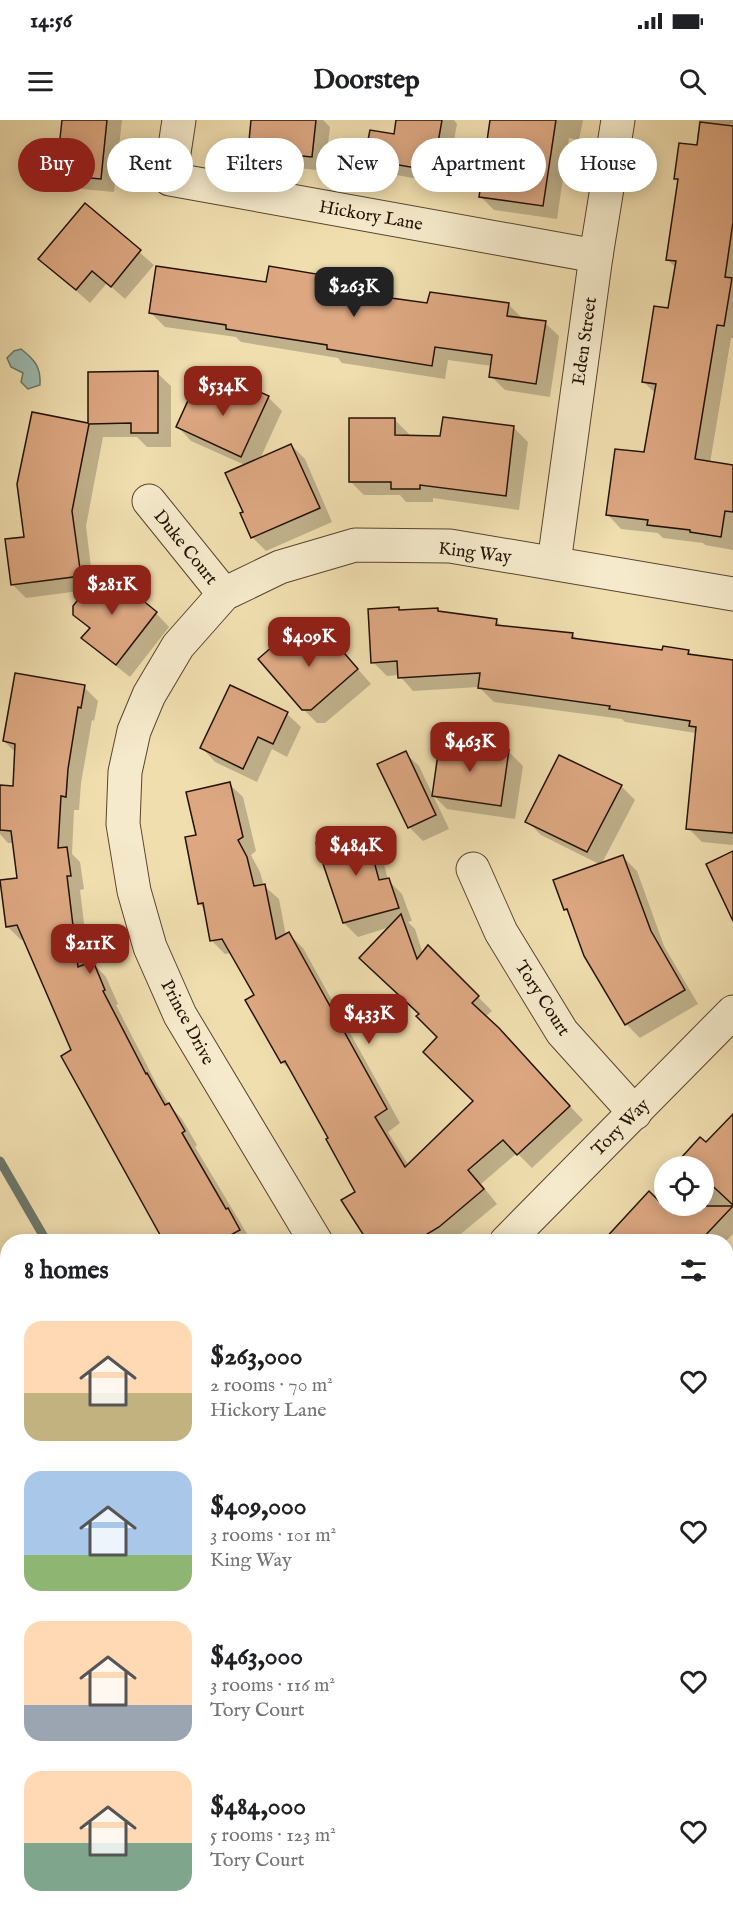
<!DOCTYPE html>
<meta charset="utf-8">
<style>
:root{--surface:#fff;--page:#f2f2f2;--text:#202124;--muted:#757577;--accent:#8f2418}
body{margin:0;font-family:"IM FELL English",serif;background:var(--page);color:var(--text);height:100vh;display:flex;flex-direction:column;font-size:22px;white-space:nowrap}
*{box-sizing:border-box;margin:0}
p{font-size:20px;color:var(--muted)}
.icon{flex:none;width:33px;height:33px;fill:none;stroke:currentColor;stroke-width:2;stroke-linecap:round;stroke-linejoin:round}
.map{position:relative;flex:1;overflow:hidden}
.sheet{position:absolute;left:0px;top:1114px;width:734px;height:686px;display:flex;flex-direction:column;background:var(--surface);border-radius:24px 24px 0 0;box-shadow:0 3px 15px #0003}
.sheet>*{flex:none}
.hud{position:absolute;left:18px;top:18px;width:698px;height:54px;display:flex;gap:12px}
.buttons{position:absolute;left:654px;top:1036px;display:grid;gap:12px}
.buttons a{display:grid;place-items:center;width:60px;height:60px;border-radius:50%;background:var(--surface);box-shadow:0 3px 15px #0003;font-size:30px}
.price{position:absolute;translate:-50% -51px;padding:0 14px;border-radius:12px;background:var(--accent);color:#fff;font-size:20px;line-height:39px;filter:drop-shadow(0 2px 3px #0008)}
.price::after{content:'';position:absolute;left:50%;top:36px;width:18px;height:14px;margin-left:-9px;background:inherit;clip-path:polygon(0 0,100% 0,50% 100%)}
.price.current{background:#222;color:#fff}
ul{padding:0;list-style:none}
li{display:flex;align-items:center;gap:18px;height:150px;padding:0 24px}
li span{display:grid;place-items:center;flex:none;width:168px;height:120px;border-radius:18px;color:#555}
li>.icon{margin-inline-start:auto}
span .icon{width:72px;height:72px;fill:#fffc;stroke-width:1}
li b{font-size:26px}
h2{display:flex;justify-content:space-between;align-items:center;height:72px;padding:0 24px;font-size:26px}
.pill{padding:0 21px;border-radius:27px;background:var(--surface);box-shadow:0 3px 15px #0003;font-size:21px;line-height:54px}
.pill.current{background:var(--accent);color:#fff}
.status{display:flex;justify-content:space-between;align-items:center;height:42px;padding:0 30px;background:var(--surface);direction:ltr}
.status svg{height:16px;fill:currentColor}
header{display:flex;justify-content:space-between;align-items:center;height:78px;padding:0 24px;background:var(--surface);font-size:27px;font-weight:700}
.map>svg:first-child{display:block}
.water{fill:#9bbbb0;stroke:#6b776a;stroke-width:1.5}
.shadow{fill:#0003}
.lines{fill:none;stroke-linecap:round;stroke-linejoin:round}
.stream{stroke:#6b776a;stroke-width:9}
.building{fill:#dca781;stroke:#241202;stroke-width:1.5}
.minor-casing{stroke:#57452d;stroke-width:35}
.path{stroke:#241202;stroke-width:4;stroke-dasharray:4.5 3;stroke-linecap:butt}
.minor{stroke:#f5eacb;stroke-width:33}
.labels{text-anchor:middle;stroke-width:5;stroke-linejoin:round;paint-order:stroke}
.street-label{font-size:18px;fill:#241202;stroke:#f5eacb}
</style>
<div class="status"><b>14:56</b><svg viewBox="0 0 49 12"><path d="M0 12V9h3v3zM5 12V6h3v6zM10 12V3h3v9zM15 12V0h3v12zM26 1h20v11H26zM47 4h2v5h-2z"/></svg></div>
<header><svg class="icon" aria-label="menu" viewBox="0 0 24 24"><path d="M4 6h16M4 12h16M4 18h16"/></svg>Doorstep<svg class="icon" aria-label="search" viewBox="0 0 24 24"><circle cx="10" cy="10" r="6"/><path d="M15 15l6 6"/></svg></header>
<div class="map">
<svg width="733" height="1799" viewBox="0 0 733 1799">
<rect width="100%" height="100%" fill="#f0deaf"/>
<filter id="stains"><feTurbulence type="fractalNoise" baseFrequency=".00333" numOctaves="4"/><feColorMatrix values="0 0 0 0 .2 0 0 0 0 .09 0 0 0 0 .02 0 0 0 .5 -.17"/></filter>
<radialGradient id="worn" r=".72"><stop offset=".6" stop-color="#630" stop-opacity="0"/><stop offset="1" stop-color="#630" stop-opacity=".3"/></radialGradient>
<path class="water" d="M21 229C35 240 41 247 40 265L28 269 21 262 23 253 11 247 7 238 14 231Z"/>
<g class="shadow">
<polygon points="64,0 122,0 114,72 71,68 57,54"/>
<polygon points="253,0 323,0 330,7 325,51 263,44 249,30"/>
<polygon points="398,0 454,0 457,4 446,64 380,52 366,38 395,16"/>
<polygon points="514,0 583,0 579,20 569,18 557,99 494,90 480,76"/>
<polygon points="699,0 733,0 733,218 731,218 710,343 733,347 733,430 705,425 703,423 663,418 658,413 621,409 608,395 645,334 656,274 644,262 669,190 676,148 667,139 679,62 676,58 696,27"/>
<polygon points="86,86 154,145 125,179 107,163 90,183 40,139"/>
<polygon points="345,160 356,170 383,174 388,179 429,185 508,184 522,198 545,203 559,216 550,277 505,270 491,256 492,246 448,240 445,259 342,243 338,238 241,222 236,217 165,207 151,193 267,163"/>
<polygon points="89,253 157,253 171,266 171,327 147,327 137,317 103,317 86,406 93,463 156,493 169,507 130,557 97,531 83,518 90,510 75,494 87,470 26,478 12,464 26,419 33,293 89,305"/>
<polygon points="268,277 282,291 260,339 291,325 305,339 332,402 266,431 252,417 245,392 245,345 191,321 178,307 234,281"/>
<polygon points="395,300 409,314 409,317 442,317 514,308 528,322 519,390 433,378 433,382 406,382 400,375 364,375 351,362"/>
<polygon points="399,489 401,491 437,489 441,493 496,500 502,507 572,514 579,521 663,531 688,531 693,536 733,542 733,725 702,722 688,708 696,613 625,602 622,599 494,582 479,567 413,571 399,555 387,556 373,542"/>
<polygon points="332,520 371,564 325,603 317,603 303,589 289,531"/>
<polygon points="84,567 98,581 94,601 92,600 81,663 79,690 74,690 72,734 80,742 84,769 80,770 89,844 93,843 106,857 118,884 116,885 157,965 171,987 182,999 197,1025 195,1027 252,1122 166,1122 25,819 21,820 7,806 19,759 14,723 8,723 0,714 0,667 14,668 16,633 4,621"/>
<polygon points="231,567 287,594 301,607 287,637 272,629 257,662 215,642 202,628"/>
<polygon points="509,632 523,646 515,699 447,689 433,675"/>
<polygon points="405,633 419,646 449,709 423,721 409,707"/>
<polygon points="229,664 243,677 256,731 251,735 260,752 264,766 279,779 286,816 289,814 303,828 400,1003 388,1012 409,1046 475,982 439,917 420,894 390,807 358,817 344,803 365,710 379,724 388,760 402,774 412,801 408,802 415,809 423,834 429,827 492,891 485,897 583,1000 532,1048 517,1033 481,1064 497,1084 451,1122 370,1122 357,1072 330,1019 294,954 282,942 256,876 232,833 225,834 211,820 205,790 199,783 198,716"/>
<polygon points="621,666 635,680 601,745 541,715 527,701"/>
<polygon points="623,737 637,751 664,826 698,884 640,918 626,904 570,794 565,789"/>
<polygon points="733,996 733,1114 725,1122 602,1121 650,1073 658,1081 664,1074 664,1086 704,1086 704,1047 691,1047 706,1024"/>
<polygon points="733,1161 733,1173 727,1167"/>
<polygon points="726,1207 733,1209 733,1294 726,1292"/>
<polygon points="730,1298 733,1300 733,1379 726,1375 726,1306"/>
<polygon points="726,1462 733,1469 726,1477"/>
<polygon points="726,1631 733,1631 733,1799 715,1799 712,1792 726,1792"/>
<polygon points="0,1723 8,1729 8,1792 80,1792 87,1799 0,1799"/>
</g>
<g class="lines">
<g class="stream">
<polyline points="0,1041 47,1122"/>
<polyline points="550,1792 557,1799"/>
</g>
</g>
<g class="building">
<polygon points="62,0 107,0 101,59 56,55"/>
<polygon points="251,0 316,0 312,37 248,31"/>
<polygon points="396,0 442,0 433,51 364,39 370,10 394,14"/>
<polygon points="490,0 556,0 543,86 479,77"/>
<polygon points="700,2 733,6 733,102 725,157 732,158 724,206 717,205 695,339 733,345 733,392 725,391 721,417 690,412 690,410 647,405 648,400 606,395 615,329 644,332 656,264 642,262 654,186 668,188 676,141 666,140 678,59 674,59 679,23 697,25"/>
<polygon points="85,83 141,130 111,167 92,151 76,170 38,139"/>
<polygon points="156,146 266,162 269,146 346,159 345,167 384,173 384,177 427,183 430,172 509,183 507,196 546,201 536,264 489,257 492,235 435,227 432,246 327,229 327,225 226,209 226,205 149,193"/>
<polygon points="158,251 158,313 131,313 131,303 89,304 72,391 81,456 11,465 5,419 24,417 17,364 32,292 88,303 88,252"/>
<polygon points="196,263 233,279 240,263 269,276 241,337 176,307"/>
<polygon points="443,297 514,306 506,376 420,365 420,369 391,369 391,362 349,362 349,298 395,298 395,315 440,316"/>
<polygon points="291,324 320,388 251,418 240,393 243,392 225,353"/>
<polygon points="103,448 157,492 116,545 81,518 90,508 73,495 73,486"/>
<polygon points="399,487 399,490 438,488 438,491 497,499 496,505 573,513 572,518 662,530 663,526 689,530 688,534 733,540 733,713 686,709 696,607 689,606 690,601 609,589 610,586 478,568 480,553 398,558 397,541 371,543 368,489"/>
<polygon points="319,504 358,549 311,590 302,590 258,539 280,520 288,530"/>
<polygon points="15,553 85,565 81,588 78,587 68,649 66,677 61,676 58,728 67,727 71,756 67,756 78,847 93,841 105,870 103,871 146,954 147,953 165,985 169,983 185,1011 182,1013 226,1089 228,1088 240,1110 218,1122 164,1122 61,936 71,930 17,805 6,807 0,760 17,758 11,711 0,710 0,665 13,666 15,624 3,621"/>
<polygon points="230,565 288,592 273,624 258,617 243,649 200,628"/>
<polygon points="440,620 509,630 501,686 432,676"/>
<polygon points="406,631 436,695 408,708 377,644"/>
<polygon points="559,635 622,665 587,732 525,702"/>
<polygon points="230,662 243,717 238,720 247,737 254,766 265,764 276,819 289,812 387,989 375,997 405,1047 473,981 423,932 437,917 416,896 419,894 359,838 401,794 417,839 428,825 479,876 472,883 499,908 570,986 517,1035 503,1020 468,1050 484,1069 439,1107 414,1122 368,1122 341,1080 355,1072 326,1019 328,1018 285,941 281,943 245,880 254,875 222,819 210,821 203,783 198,784 185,717 196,715 186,672"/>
<polygon points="365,708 379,760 389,758 399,788 343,803 316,723"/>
<polygon points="733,731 733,801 706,744"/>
<polygon points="623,735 651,811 685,870 625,905 584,836 567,789 564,790 553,760"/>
<polygon points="733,994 733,1085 704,1058 704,1047 691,1047 681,1038 700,1017 706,1022"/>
<polygon points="649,1071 664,1086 733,1086 699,1122 602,1122"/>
</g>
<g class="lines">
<defs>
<g id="minor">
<polyline points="179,0 170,59 596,136"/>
<polyline points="149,381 224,474"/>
<polyline points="554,443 596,136 618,0"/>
<polyline points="473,749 501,812 562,912 635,993"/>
<polyline points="316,1122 180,895 150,827 134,771 123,704 125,652 134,611 149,575 178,526 224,474 280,447 355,425 450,426 733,474"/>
<polyline points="506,1122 733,892"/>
<polyline points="726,1577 733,1578"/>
</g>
</defs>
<use href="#minor" class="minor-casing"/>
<g class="path">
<polyline points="0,1191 8,1205"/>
<polyline points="0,1616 8,1623"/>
<polyline points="191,1792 198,1799"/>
<polyline points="429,1792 436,1799"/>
</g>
<use href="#minor" class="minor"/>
</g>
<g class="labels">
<g class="street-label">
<text transform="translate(371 95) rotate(10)" y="6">Hickory Lane</text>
<text transform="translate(584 221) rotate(-82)" y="6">Eden Street</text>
<text transform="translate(186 427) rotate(51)" y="6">Duke Court</text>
<text transform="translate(475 432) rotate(7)" y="6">King Way</text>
<text transform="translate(543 878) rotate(57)" y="6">Tory Court</text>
<text transform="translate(188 902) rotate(62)" y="6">Prince Drive</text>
<text transform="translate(620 1007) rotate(-45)" y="6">Tory Way</text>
</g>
</g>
<rect width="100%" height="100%" filter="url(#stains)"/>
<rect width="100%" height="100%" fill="url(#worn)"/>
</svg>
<div class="buttons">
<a><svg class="icon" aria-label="locate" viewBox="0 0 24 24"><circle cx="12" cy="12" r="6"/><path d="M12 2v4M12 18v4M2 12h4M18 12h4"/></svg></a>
</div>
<b class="price current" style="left:354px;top:198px">$263K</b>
<b class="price" style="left:223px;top:297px">$534K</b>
<b class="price" style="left:112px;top:496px">$281K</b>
<b class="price" style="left:309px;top:548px">$409K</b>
<b class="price" style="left:470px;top:653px">$463K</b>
<b class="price" style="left:356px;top:757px">$484K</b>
<b class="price" style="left:90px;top:855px">$211K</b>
<b class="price" style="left:369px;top:925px">$433K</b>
<div class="hud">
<a class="pill current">Buy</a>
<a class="pill">Rent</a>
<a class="pill">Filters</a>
<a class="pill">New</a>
<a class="pill">Apartment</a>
<a class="pill">House</a>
</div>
<section class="sheet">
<h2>8 homes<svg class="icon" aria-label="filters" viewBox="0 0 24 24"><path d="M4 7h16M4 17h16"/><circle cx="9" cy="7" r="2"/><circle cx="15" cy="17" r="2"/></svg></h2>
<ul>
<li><span style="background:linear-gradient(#ffd9b3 60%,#c2b280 0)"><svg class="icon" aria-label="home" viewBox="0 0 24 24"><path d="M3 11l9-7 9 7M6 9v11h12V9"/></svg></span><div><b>$263,000</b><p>2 rooms · 70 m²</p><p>Hickory Lane</p></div><svg class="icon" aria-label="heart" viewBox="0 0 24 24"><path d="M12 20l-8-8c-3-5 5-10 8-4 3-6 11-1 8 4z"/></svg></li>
<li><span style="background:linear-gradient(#a9c7e8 70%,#8fb573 0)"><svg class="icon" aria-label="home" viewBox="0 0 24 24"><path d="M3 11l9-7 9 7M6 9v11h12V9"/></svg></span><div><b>$409,000</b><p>3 rooms · 101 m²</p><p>King Way</p></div><svg class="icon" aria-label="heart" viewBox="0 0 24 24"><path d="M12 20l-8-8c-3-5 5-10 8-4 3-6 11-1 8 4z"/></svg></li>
<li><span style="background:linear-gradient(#ffd9b3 70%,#9aa5b1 0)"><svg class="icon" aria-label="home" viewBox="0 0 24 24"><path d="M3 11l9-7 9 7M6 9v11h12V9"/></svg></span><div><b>$463,000</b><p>3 rooms · 116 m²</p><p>Tory Court</p></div><svg class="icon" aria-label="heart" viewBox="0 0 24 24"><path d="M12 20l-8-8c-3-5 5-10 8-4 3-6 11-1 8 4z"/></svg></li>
<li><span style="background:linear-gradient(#ffd9b3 60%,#7fa58c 0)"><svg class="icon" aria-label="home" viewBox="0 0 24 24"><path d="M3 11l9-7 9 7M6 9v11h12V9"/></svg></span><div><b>$484,000</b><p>5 rooms · 123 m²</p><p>Tory Court</p></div><svg class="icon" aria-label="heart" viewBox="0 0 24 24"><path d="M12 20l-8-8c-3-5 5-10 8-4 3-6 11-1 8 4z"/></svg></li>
</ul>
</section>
</div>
